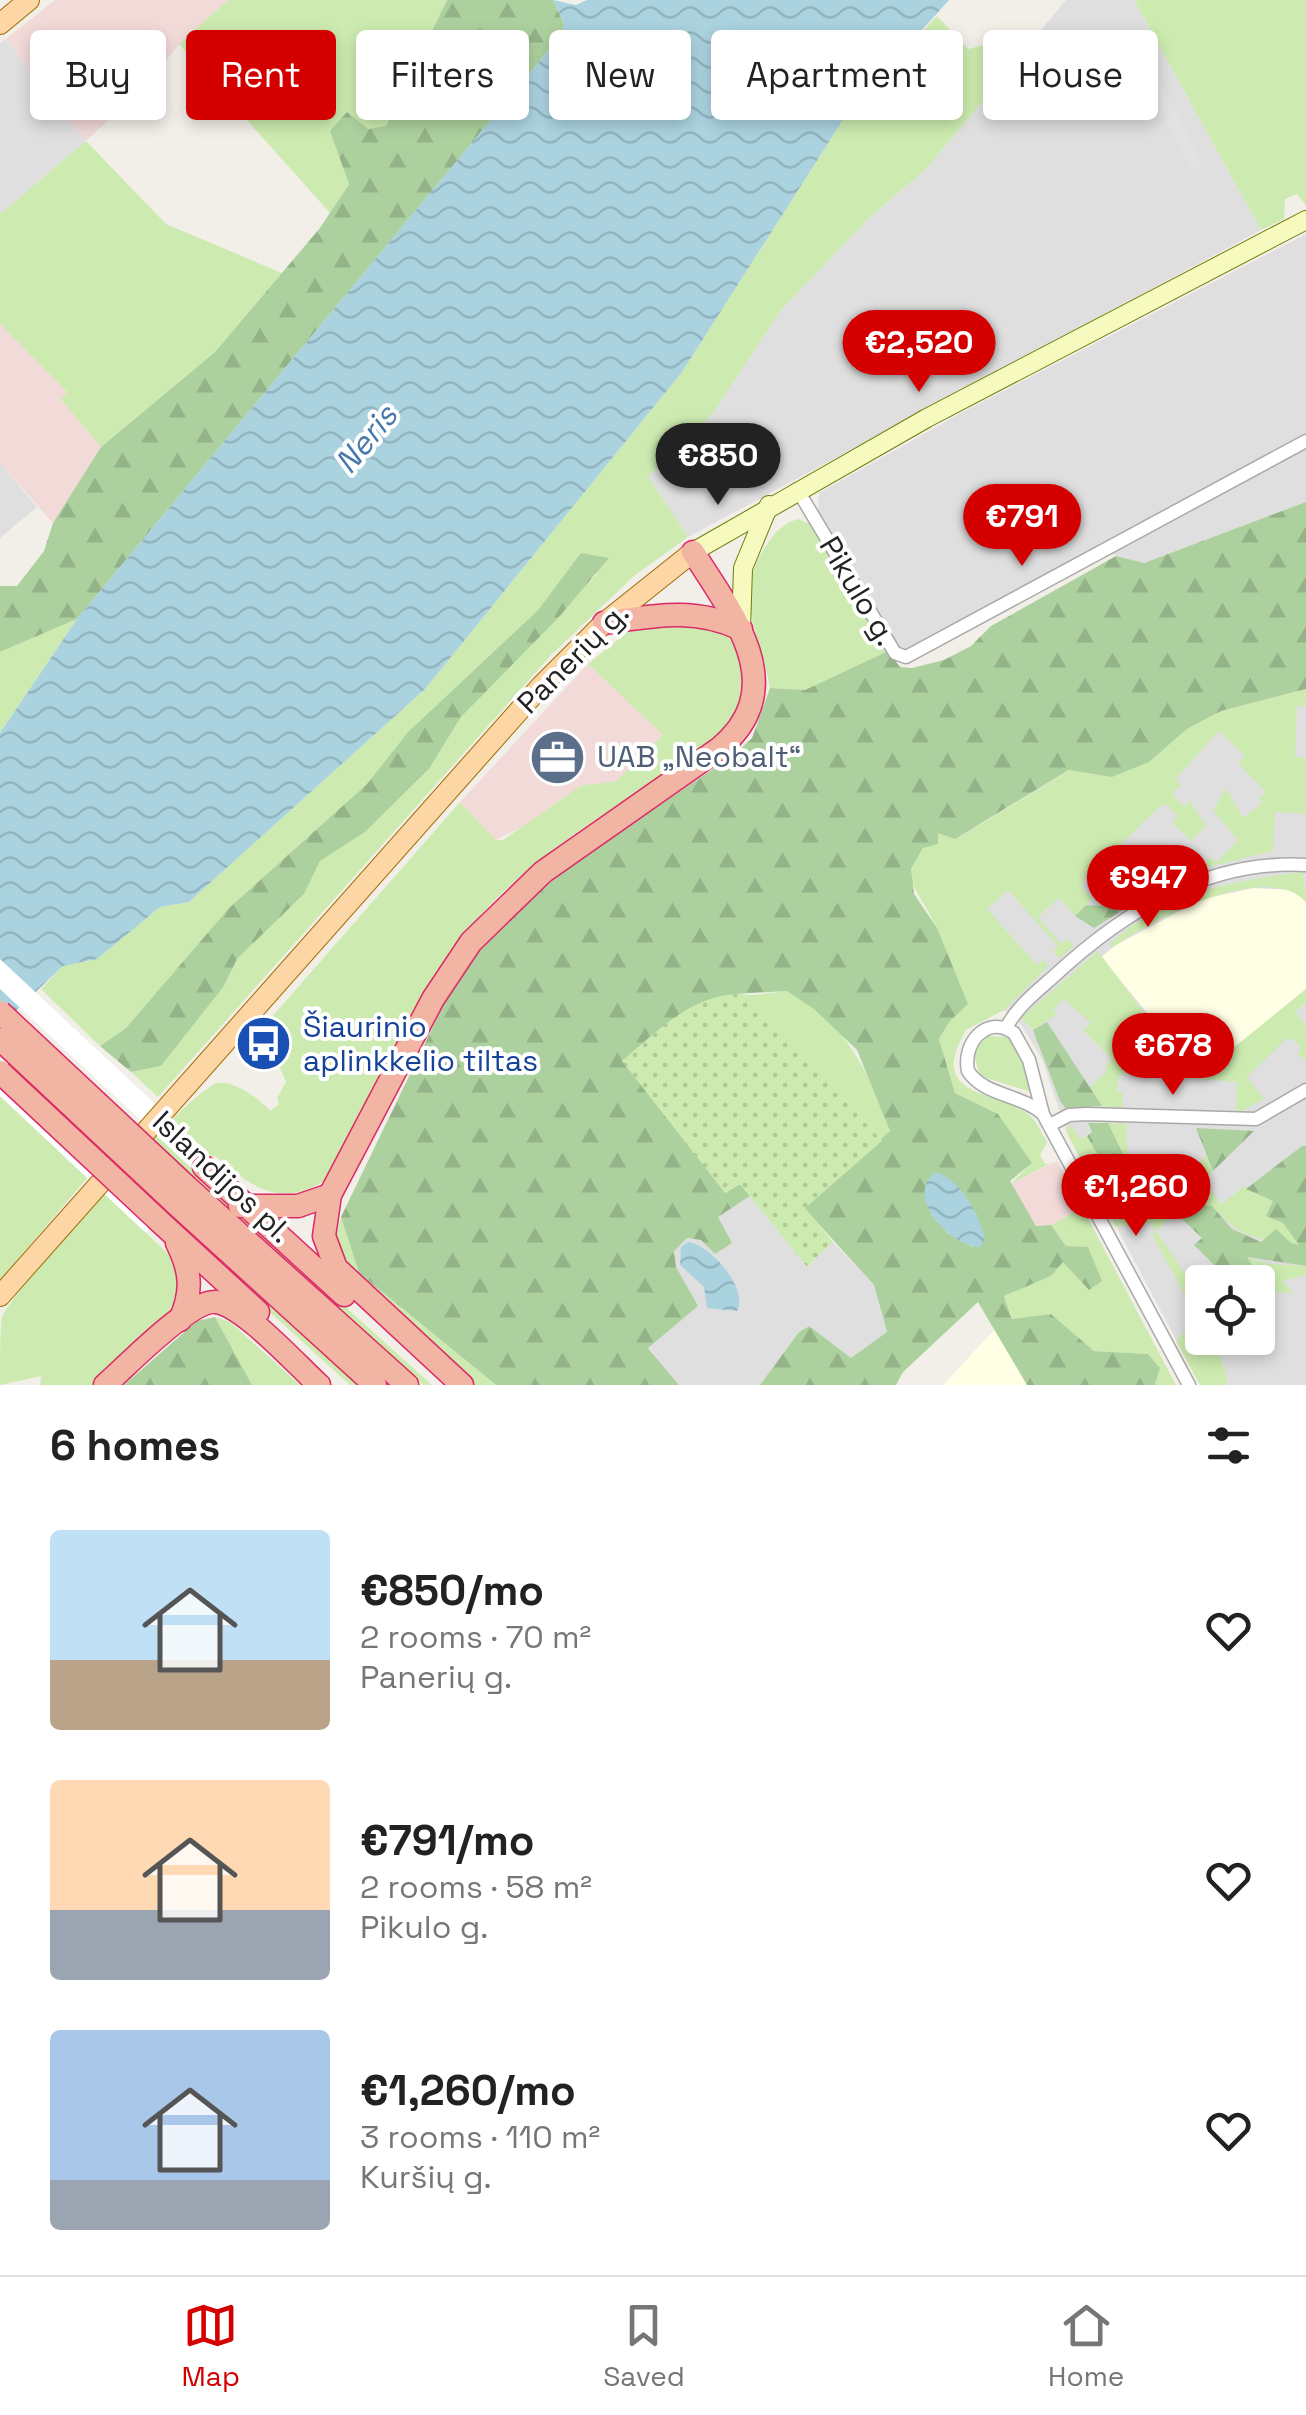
<!DOCTYPE html>
<meta charset="utf-8">
<style>
:root{--surface:#fff;--page:#f6f6f6;--text:#222;--muted:#767676;--line:#e0e0e0;--accent:#d40000}
body{margin:0;font-family:"Space Grotesk",sans-serif;background:var(--page);color:var(--text);height:100vh;display:flex;flex-direction:column;font-size:38px;white-space:nowrap}
*{box-sizing:border-box;margin:0}
p{font-size:32px;color:var(--muted)}
.icon{flex:none;width:55px;height:55px;fill:none;stroke:currentColor;stroke-width:2;stroke-linecap:round;stroke-linejoin:round}
.map{position:relative;height:1385px;overflow:hidden}
.details{display:flex;flex-direction:column;background:var(--surface);flex:1}
.details>*{flex:none}
.hud{position:absolute;left:30px;top:30px;width:1248px;height:90px;display:flex;gap:20px}
.buttons{position:absolute;left:1185px;top:1265px;display:grid;gap:20px}
.buttons a{display:grid;place-items:center;width:90px;height:90px;border-radius:10px;background:var(--surface);box-shadow:0 5px 15px #0003;font-size:50px}
.price{position:absolute;translate:-50% -85px;padding:0 22px;border-radius:35px;background:var(--accent);color:#fff;font-size:32px;line-height:65px;filter:drop-shadow(0 2px 5px #0008)}
.price::after{content:'';position:absolute;left:50%;top:60px;width:30px;height:22px;margin-left:-15px;background:inherit;clip-path:polygon(0 0,100% 0,50% 100%)}
.price.active{background:#222;color:#fff}
ul{padding:0;list-style:none}
li{display:flex;align-items:center;gap:30px;height:250px;padding:0 50px}
li span{display:grid;place-items:center;flex:none;width:280px;height:200px;border-radius:10px;color:#555}
li>.icon{margin-inline-start:auto}
span .icon{width:120px;height:120px;fill:#fffc;stroke-width:1}
li b{font-size:42px}
h2{display:flex;justify-content:space-between;align-items:center;height:120px;padding:0 50px;font-size:42px}
.chip{padding:0 35px;border-radius:10px;background:var(--surface);box-shadow:0 5px 15px #0003;font-size:35px;line-height:90px}
.chip.active{background:var(--accent);color:#fff}
.tab-bar{display:flex;justify-content:space-around;align-items:center;height:140px;border-top:2px solid var(--line);background:var(--surface);font-size:28px;color:var(--muted)}
.tab-bar a{display:grid;justify-items:center;gap:5px}
.tab-bar .active{color:var(--accent)}
.map>svg:first-child{display:block}
.residential{fill:#e0dfdf;fill-rule:evenodd}
.commercial{fill:#f2dad9}
.education{fill:#ffffe5}
.grass{fill:#cdebb0}
.forest{fill:url(#forest-firs);fill-rule:evenodd}
.garden{fill:url(#garden-dots)}
.parking{fill:#e2e2e2}
.water{fill:url(#water-waves)}
.pier{fill:#fff}
.lines{fill:none;stroke-linecap:round;stroke-linejoin:round}
.minor-casing{stroke:#a9a9a9;stroke-width:15}
.secondary-casing{stroke:#707d05;stroke-width:20}
.primary-casing{stroke:#a06b00;stroke-width:22}
.trunk-casing{stroke:#dc2a67;stroke-width:25}
.minor{stroke:#fff;stroke-width:12}
.secondary{stroke:#f7fabf;stroke-width:18}
.primary{stroke:#fcd6a4;stroke-width:20}
.trunk{stroke:#f2b4a3;stroke-width:22}
.trunk-bridge-casing{stroke:#dc2a67;stroke-width:25;stroke-linecap:butt}
.trunk-bridge{stroke:#f2b4a3;stroke-width:22}
.labels{text-anchor:middle;stroke-width:8;stroke-linejoin:round;paint-order:stroke}
.street-label{font-size:30px;fill:#222;stroke:#fff}
.service-label{font-size:30px;fill:#4e5e75;stroke:#fff;text-anchor:start}
.transit-label{font-size:30px;fill:#164399;stroke:#fff;text-anchor:start}
.water-label{font-size:32px;font-style:italic;fill:#4a7aab;stroke:#fff}
</style>
<div class="map">
<svg width="1306" height="1385" viewBox="0 0 1306 1385">
<defs>
<pattern id="forest-firs" width="22" height="20" patternUnits="userSpaceOnUse" patternTransform="scale(2.5)"><rect width="22" height="20" fill="#add19e"/><path d="M5 1l3.5 6h-7zM16 11l3.5 6h-7z" fill="#95b388"/></pattern>
<pattern id="garden-dots" width="8" height="8" patternUnits="userSpaceOnUse" patternTransform="scale(2.5)"><rect width="8" height="8" fill="#cdebb0"/><path d="M2 2h.1M6 6h.1" fill="none" stroke="#b0c997" stroke-width="1.8" stroke-linecap="round"/></pattern>
<pattern id="water-waves" width="16" height="10" patternUnits="userSpaceOnUse" patternTransform="scale(2.5)"><rect width="16" height="10" fill="#aad3df"/><path d="M0 5q4-4 8 0t8 0" fill="none" stroke="#92b5bf"/></pattern>
</defs>
<rect width="100%" height="100%" fill="#f2efe9"/>
<g class="residential">
<polygon points="1066,0 1134,0 1261,230 688,537 647,477 714,412 781,310 872,215 924,171"/>
<polygon points="6,39 86,141 0,214 0,43"/>
<polygon points="1306,234 1306,502 1144,563 1116,556 1103,542 913,651 900,651 818,513 819,493 961,413"/>
<polygon points="0,463 37,507 0,538"/>
<path d="M1306 689V1385H1200L1067 1133 1042 1059 1021 1024 1004 1010 980 1021 923 848ZM1202 1282H1258V1338H1202Z"/>
<polygon points="750,1196 807,1267 833,1242 874,1285 887,1333 851,1358 808,1326 799,1332 760,1385 679,1385 648,1347 697,1306 676,1267 673,1251 687,1238 701,1240 715,1254 731,1243 717,1217"/>
</g>
<g class="commercial">
<polygon points="55,0 228,0 179,44 150,81 86,141 6,39"/>
<polygon points="0,324 68,393 61,400 101,447 53,523 0,463"/>
<polygon points="588,664 664,734 615,783 582,785 546,814 496,840 460,802"/>
<polygon points="1057,1161 1084,1211 1076,1211 1051,1225 1036,1226 1011,1184"/>
</g>
<g class="education">
<polygon points="1254,888 1295,890 1306,902 1306,989 1232,1050 1172,1043 1101,957 1116,945 1202,899"/>
<polygon points="997,1327 1027,1385 943,1385"/>
</g>
<g class="grass">
<polygon points="228,0 447,0 386,127 368,129 349,183 330,213 179,44"/>
<polygon points="1134,0 1306,0 1306,206 1297,194 1285,199 1284,219 1261,230"/>
<polygon points="937,16 968,49 984,45 988,95 924,171 872,215 781,310 714,412 648,477 688,537 634,576 552,654 158,1097 131,1072 161,1066 224,986 237,959 304,894 320,861 365,832 429,769 461,717 597,574 581,554 538,610 408,732 367,784 229,908 126,1028 100,1046 41,989 63,966 97,959 160,907 189,902 425,689 682,372 848,112"/>
<polygon points="86,141 166,224 282,273 215,352 101,447 61,400 67,392 0,324 0,214"/>
<path d="M798 519 811 524 888 651 805 690 770 688C760 632 730 595 768 543 776 531 784 523 798 519Z"/>
<polygon points="77,619 0,733 0,652"/>
<path d="M651 622 721 627 733 639 741 652 745 696 727 732C641 793 528 852 463 936 408 1007 373 1095 332 1176 283 1210 255 1190 215 1156L198 1174 432 1385H423L195 1180 394 1385H385L179 1196 166 1212 358 1385H350L163 1215 146 1233 171 1256 183 1292 167 1321 93 1385H40L41 1376 0 1385C0 1367 0 1333 2 1317 17 1284 191 1087 218 1083 234 1080 260 1099 270 1111L279 1104 277 1098 286 1082 263 1027 460 802 496 840H503L582 785 615 782 663 735 588 664 626 633Z"/>
<path d="M1306 689V706H1297L1295 757 1306 758V814L1275 812 1273 851 1201 869 1209 857 1217 862 1238 840 1213 811 1226 788 1243 818 1262 803 1259 798 1266 792 1238 763 1245 756 1219 731 1176 778 1181 785 1172 794 1184 807 1190 801 1206 826 1191 841 1173 824 1177 815 1167 805 1160 806 1084 880 1081 886 1092 898 1075 916 1059 898 1038 917 1061 944 1068 939 1074 946 1060 958 1053 952 1058 946 1008 890 987 909 1037 965 1044 960 1048 966 1004 1010 966 1030C925 1100 998 1089 1029 1115 1037 1121 1041 1133 1047 1142L1040 1155 1045 1164 1051 1163 1011 1184 1031 1163 998 1114 955 1093 939 1039C943 1033 949 1025 949 1018 951 1002 943 940 936 926 913 878 893 882 937 832L956 839 1070 770 1112 777 1149 762 1187 729 1221 711Z"/>
<path d="M1303 872 1306 902C1266 859 1151 920 1112 948L1110 944C1163 894 1233 880 1303 872Z"/>
<polygon points="1098,951 1176,1056 1185,1057 1195,1046 1232,1049 1306,989 1306,1002 1295,1012 1306,1026 1306,1060 1297,1054 1302,1049 1292,1038 1285,1040 1247,1077 1264,1099 1239,1113 1236,1113 1237,1082 1125,1073 1118,1076 1117,1092 1123,1092 1122,1108 1102,1106 1090,1087 1108,1070 1105,1066 1112,1059 1083,1030 1091,1023 1064,999 1053,1009 1057,1014 1033,1030 1021,1018"/>
<path d="M787 991C846 1021 869 1073 890 1131L882 1141 753 995Z"/>
<polygon points="988,1036 1009,1037 1026,1065 1034,1093 980,1076 973,1052"/>
<polygon points="0,1096 87,1178 0,1280"/>
<path d="M1108 1123 1127 1124V1149L1149 1194 1174 1173 1179 1179 1206 1156 1213 1171 1204 1180 1221 1204 1245 1186 1274 1201 1266 1216 1283 1223 1301 1245C1257 1238 1243 1241 1212 1206L1177 1204 1176 1213 1156 1231 1202 1299V1318H1197L1153 1236 1156 1231 1149 1223 1116 1227 1067 1133 1071 1124 1080 1139 1087 1136 1120 1193 1132 1172Z"/>
<polygon points="1076,1211 1084,1211 1176,1385 1155,1385 1160,1368 1148,1354 1094,1351 1051,1314 1013,1320 1004,1296 1051,1276 1066,1246 1051,1225"/>
<polygon points="341,1217 359,1273 496,1385 472,1385 347,1270 335,1240"/>
<polygon points="1245,1257 1270,1264 1306,1266 1306,1275 1282,1281 1294,1293 1258,1290 1258,1282 1216,1281 1223,1274 1251,1277"/>
<polygon points="215,1317 230,1322 300,1385 252,1385"/>
<path d="M1185 1331 1217 1338C1216 1356 1227 1367 1227 1385H1200L1176 1341Z"/>
</g>
<g class="forest">
<polygon points="447,0 553,0 564,24 563,33 77,619 0,652 0,586 17,586 44,551 53,523 101,447 215,352 320,228 349,184 330,131 347,112 368,129 386,126"/>
<path d="M1306 502V689L1221 711 1187 729 1149 762 1112 777 1069 770 955 839 938 833V844L923 848 911 869 914 894 937 928 968 1004 950 1021 939 1039 955 1093 998 1114 1032 1163 1010 1181 1036 1226 1051 1225 1066 1246 1088 1247 1102 1281 1089 1290 1063 1262 1051 1276 1004 1296 1012 1319 1051 1314 1094 1351 1148 1354 1160 1368 1155 1385H1027L978 1302 903 1372 896 1385H760L799 1332 809 1326 851 1358 887 1332 874 1285 804 1208 890 1131 857 1050 814 1009 787 991 735 994 725 1193 740 1184 750 1196 718 1217 732 1243 715 1254 701 1240 687 1238 674 1251 676 1267 698 1306 648 1348 679 1385H496L359 1273 341 1217 453 985 490 937 559 874 735 754 752 738 770 688 805 690 888 651 900 667 912 668 944 660 971 646 991 626 1116 556 1144 563ZM964 1197 977 1216 973 1247 948 1233 931 1214Z"/>
<polygon points="581,553 609,558 559,617 461,717 429,769 365,832 320,861 304,894 237,959 224,986 161,1066 131,1072 100,1046 126,1028 229,908 367,784 408,732 538,610"/>
<polygon points="1158,859 1179,875 1094,928 1075,916 1086,905 1107,906"/>
<polygon points="1047,1022 1102,1106 1065,1108 1060,1101 1033,1030"/>
<polygon points="1088,1123 1108,1123 1132,1172 1120,1194 1087,1136 1092,1132"/>
<polygon points="1196,1128 1254,1131 1213,1171"/>
<polygon points="1302,1146 1306,1146 1306,1266 1247,1257 1256,1271 1251,1277 1223,1274 1194,1245 1202,1238 1176,1213 1177,1203 1212,1206 1232,1229 1261,1242 1276,1229 1291,1243 1299,1245 1283,1223 1266,1216 1273,1201 1246,1189"/>
<polygon points="215,1317 252,1385 124,1385 197,1321"/>
</g>
<path class="garden" d="M735 994 753 995 882 1141 805 1208 833 1242 807 1267 740 1184 725 1193 622 1061C657 1032 687 998 735 994Z"/>
<polygon class="parking" points="1138,41 1203,164 1192,170 1127,47"/>
<g class="water">
<polygon points="553,0 576,5 587,0 949,0 848,112 682,372 425,689 189,902 160,907 97,959 63,966 0,1026 0,733 77,619 562,34 564,24"/>
<path d="M937 1172C961 1181 979 1215 985 1239L980 1247C951 1247 901 1194 937 1172Z"/>
<path d="M688 1242C711 1245 749 1289 737 1311L707 1308 704 1287 680 1265 681 1247Z"/>
</g>
<g class="pier">
<polygon points="0,959 213,1158 198,1174 0,989"/>
<polygon points="0,1061 163,1214 146,1233 0,1096"/>
</g>
<g class="lines">
<defs>
<g id="minor">
<polyline points="797,489 895,653 906,657 1306,441"/>
<path d="M1006 1028C1017 1007 1035 993 1053 977 1123 912 1207 859 1306 865"/>
<path d="M1043 1114 1029 1060 1014 1033C987 1014 962 1043 968 1071 984 1096 1021 1094 1043 1114L1189 1385"/>
<polyline points="1050,1125 1069,1115 1086,1114 1256,1119 1306,1090"/>
</g>
<g id="secondary">
<polyline points="693,552 927,418 1306,220"/>
<polyline points="741,629 743,568 769,505"/>
</g>
<g id="primary">
<polyline points="0,24 29,0"/>
<polyline points="0,1296 541,686 604,623 693,552"/>
</g>
<g id="trunk">
<path d="M604 623C654 616 694 607 741 629"/>
<polyline points="204,1167 344,1295"/>
<polyline points="187,1187 407,1385"/>
<polyline points="174,1202 375,1385"/>
<polyline points="240,1206 298,1206 330,1195"/>
<polyline points="158,1220 258,1312"/>
<path d="M177 1243C191 1271 193 1291 180 1320"/>
<path d="M105 1385C126 1367 190 1299 216 1302 243 1305 297 1365 319 1385"/>
<path d="M462 1385 336 1268 324 1236 330 1195 433 999 471 942 543 872 720 748C793 686 731 613 693 552"/>
</g>
</defs>
<use href="#minor" class="minor-casing"/>
<use href="#secondary" class="secondary-casing"/>
<use href="#primary" class="primary-casing"/>
<use href="#trunk" class="trunk-casing"/>
<use href="#minor" class="minor"/>
<use href="#secondary" class="secondary"/>
<use href="#primary" class="primary"/>
<use href="#trunk" class="trunk"/>
<defs>
<g id="trunk-bridge">
<polyline points="0,1012 187,1187"/>
<polyline points="0,1039 174,1202"/>
<polyline points="0,1072 158,1220"/>
</g>
</defs>
<use href="#trunk-bridge" class="trunk-bridge-casing"/>
<use href="#trunk-bridge" class="trunk-bridge"/>
</g>
<defs>
<symbol id="office-disc" viewBox="-11 -11 22 22"><circle r="9.5" fill="#5c6f8a" stroke="#fff"/><path d="M-6-3h4V-5.5h4V-3h4V5H-6ZM-1-4.5V-3h2v-1.5ZM-6 0V1H6V0Z" fill="#fff"/></symbol>
<symbol id="bus-disc" viewBox="-11 -11 22 22"><circle r="9.5" fill="#1a4fb4" stroke="#fff"/><path d="M-5-6H5V4H4V6H2V4H-2V6H-4V4H-5ZM-3.5-4V0h7V-4ZM-3.5 1.2v1.5H-2V1.2ZM2 1.2v1.5H3.5V1.2Z" fill="#fff"/></symbol>
</defs>
<g fill-rule="evenodd">
<use href="#office-disc" x="526" y="726" width="63" height="63"/>
<use href="#bus-disc" x="232" y="1012" width="63" height="63"/>
</g>
<g class="labels">
<g class="street-label">
<text transform="translate(858 591) rotate(59)" y="10">Pikulo g.</text>
<text transform="translate(573 658) rotate(-45)" y="10">Panerių g.</text>
<text transform="translate(222 1177) rotate(43)" y="10">Islandijos pl.</text>
</g>
<g class="service-label">
<text x="597" y="767">UAB „Neobalt“</text>
</g>
<g class="transit-label">
<text x="303" y="1037">Šiaurinio<tspan x="303" dy="34">aplinkkelio tiltas</tspan></text>
</g>
<g class="water-label">
<text transform="translate(366 439) rotate(-51)" y="11">Neris</text>
</g>
</g>
</svg>
<div class="buttons">
<a><svg class="icon" aria-label="locate" viewBox="0 0 24 24"><circle cx="12" cy="12" r="6"/><path d="M12 2v4M12 18v4M2 12h4M18 12h4"/></svg></a>
</div>
<b class="price" style="left:919px;top:395px">€2,520</b>
<b class="price active" style="left:718px;top:508px">€850</b>
<b class="price" style="left:1022px;top:569px">€791</b>
<b class="price" style="left:1148px;top:930px">€947</b>
<b class="price" style="left:1173px;top:1098px">€678</b>
<b class="price" style="left:1136px;top:1239px">€1,260</b>
<div class="hud">
<a class="chip">Buy</a>
<a class="chip active">Rent</a>
<a class="chip">Filters</a>
<a class="chip">New</a>
<a class="chip">Apartment</a>
<a class="chip">House</a>
</div>
</div>
<section class="details">
<h2>6 homes<svg class="icon" aria-label="filters" viewBox="0 0 24 24"><path d="M4 7h16M4 17h16"/><circle cx="9" cy="7" r="2"/><circle cx="15" cy="17" r="2"/></svg></h2>
<ul>
<li><span style="background:linear-gradient(#bfe0f5 65%,#b9a48a 0)"><svg class="icon" aria-label="home" viewBox="0 0 24 24"><path d="M3 11l9-7 9 7M6 9v11h12V9"/></svg></span><div><b>€850/mo</b><p>2 rooms · 70 m²</p><p>Panerių g.</p></div><svg class="icon" aria-label="heart" viewBox="0 0 24 24"><path d="M12 20l-8-8c-3-5 5-10 8-4 3-6 11-1 8 4z"/></svg></li>
<li><span style="background:linear-gradient(#ffd9b3 65%,#9aa5b1 0)"><svg class="icon" aria-label="home" viewBox="0 0 24 24"><path d="M3 11l9-7 9 7M6 9v11h12V9"/></svg></span><div><b>€791/mo</b><p>2 rooms · 58 m²</p><p>Pikulo g.</p></div><svg class="icon" aria-label="heart" viewBox="0 0 24 24"><path d="M12 20l-8-8c-3-5 5-10 8-4 3-6 11-1 8 4z"/></svg></li>
<li><span style="background:linear-gradient(#a9c7e8 75%,#9aa5b1 0)"><svg class="icon" aria-label="home" viewBox="0 0 24 24"><path d="M3 11l9-7 9 7M6 9v11h12V9"/></svg></span><div><b>€1,260/mo</b><p>3 rooms · 110 m²</p><p>Kuršių g.</p></div><svg class="icon" aria-label="heart" viewBox="0 0 24 24"><path d="M12 20l-8-8c-3-5 5-10 8-4 3-6 11-1 8 4z"/></svg></li>
</ul>
</section>
<nav class="tab-bar">
<a class="active"><svg class="icon" aria-label="map" viewBox="0 0 24 24"><path d="M3 6l6-2 6 2 6-2v14l-6 2-6-2-6 2zM9 4v14M15 6v14"/></svg>Map</a>
<a><svg class="icon" aria-label="saved" viewBox="0 0 24 24"><path d="M7 4h10v16l-5-4-5 4z"/></svg>Saved</a>
<a><svg class="icon" aria-label="home" viewBox="0 0 24 24"><path d="M3 11l9-7 9 7M6 9v11h12V9"/></svg>Home</a>
</nav>
